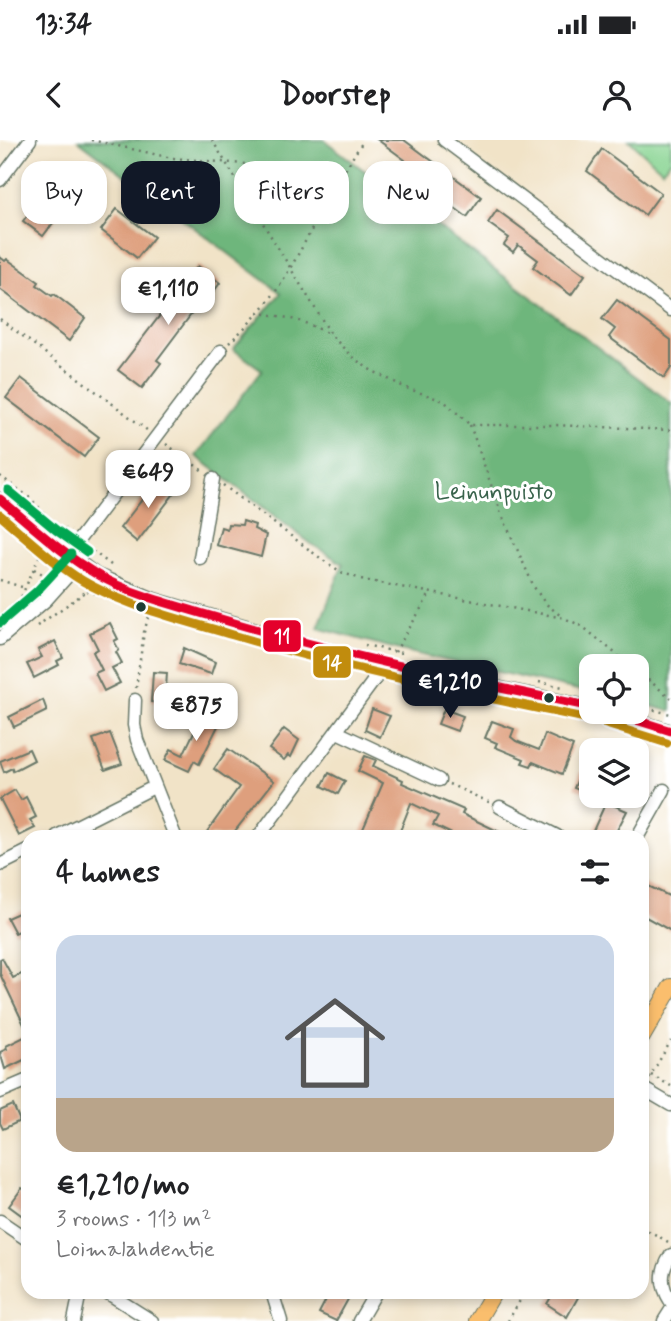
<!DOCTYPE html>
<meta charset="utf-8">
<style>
:root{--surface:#fff;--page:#f6f6f6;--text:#202124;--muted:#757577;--line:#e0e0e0;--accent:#111827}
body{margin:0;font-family:Mynerve,sans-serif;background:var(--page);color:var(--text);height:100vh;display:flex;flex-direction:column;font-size:26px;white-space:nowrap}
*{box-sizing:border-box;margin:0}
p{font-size:23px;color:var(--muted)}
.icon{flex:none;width:38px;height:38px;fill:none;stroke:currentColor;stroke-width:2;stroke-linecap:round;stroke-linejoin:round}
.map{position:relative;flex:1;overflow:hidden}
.panel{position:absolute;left:21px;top:690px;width:628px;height:469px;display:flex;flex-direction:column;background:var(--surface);border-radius:21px;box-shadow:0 4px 10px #0003}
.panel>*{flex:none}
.top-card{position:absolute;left:21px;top:21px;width:630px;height:63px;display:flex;gap:14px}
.controls{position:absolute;left:579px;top:514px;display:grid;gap:14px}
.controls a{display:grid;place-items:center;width:70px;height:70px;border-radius:14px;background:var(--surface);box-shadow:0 4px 10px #0003;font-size:35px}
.price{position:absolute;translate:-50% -60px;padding:0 16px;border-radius:14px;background:#fff;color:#222;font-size:23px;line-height:46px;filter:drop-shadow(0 2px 4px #0008)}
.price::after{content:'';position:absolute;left:50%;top:42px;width:21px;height:16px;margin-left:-10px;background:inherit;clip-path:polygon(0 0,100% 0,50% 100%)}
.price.on{background:var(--accent);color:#fff}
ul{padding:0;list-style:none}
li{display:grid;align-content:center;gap:14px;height:371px;padding:0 35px}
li+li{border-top:2px solid var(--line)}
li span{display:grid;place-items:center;height:217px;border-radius:21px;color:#555}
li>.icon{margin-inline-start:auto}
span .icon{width:126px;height:126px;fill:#fffc;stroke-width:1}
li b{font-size:30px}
h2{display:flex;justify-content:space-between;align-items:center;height:84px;padding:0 35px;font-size:30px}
.tag{padding:0 24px;border-radius:21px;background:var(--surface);box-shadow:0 4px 10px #0003;font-size:24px;line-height:63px}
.tag.on{background:var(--accent);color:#fff}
.status{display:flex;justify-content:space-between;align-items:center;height:49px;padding:0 35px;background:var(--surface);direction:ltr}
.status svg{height:19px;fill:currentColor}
header{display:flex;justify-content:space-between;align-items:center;height:91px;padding:0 35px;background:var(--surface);font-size:32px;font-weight:800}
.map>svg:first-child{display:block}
.green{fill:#88d492;stroke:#548863;stroke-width:2}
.forest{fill:#6eb67c;stroke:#467a58;stroke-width:2}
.building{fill:#de9f7d}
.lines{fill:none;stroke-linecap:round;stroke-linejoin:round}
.minor-casing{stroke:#687767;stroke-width:15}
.major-casing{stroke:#687767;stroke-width:18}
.path{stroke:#687767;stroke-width:2.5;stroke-dasharray:2 5;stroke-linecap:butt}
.minor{stroke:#fff;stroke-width:12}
.major{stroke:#fabe6d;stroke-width:16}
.bus-1-casing{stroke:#fff;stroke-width:14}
.bus-2-casing{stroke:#fff;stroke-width:14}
.bus-3-casing{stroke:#fff;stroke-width:14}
.bus-1{stroke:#e4002b;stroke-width:9}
.bus-2{stroke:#c18c0d;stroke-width:9}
.bus-3{stroke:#00a651;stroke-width:9}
.bus-dot{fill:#1f3d34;stroke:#fff;stroke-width:2.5}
.labels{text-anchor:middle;stroke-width:6;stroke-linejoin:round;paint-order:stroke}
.park-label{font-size:24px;fill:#39634c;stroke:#fff}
.line-badge{stroke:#fff;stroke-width:2.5}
.badge-label{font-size:19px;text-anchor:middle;font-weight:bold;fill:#fff}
</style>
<div class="status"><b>13:34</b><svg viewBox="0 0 49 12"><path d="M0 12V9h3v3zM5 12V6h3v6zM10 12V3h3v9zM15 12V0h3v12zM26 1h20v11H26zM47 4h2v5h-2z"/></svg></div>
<header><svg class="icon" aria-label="back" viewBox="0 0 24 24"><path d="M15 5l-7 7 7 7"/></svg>Doorstep<svg class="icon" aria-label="person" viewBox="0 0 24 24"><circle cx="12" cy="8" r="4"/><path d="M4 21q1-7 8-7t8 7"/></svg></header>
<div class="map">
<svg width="671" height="1181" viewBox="0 0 671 1181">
<rect width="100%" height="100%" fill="#fff"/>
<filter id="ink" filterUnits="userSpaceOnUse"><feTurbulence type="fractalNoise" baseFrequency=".0143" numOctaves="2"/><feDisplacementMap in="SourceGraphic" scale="14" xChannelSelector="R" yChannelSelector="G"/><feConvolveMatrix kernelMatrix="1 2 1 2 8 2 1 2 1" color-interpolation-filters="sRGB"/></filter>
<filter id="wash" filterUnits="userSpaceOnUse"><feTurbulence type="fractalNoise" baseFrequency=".00686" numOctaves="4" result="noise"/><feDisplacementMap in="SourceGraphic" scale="28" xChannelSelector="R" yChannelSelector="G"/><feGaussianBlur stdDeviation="1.57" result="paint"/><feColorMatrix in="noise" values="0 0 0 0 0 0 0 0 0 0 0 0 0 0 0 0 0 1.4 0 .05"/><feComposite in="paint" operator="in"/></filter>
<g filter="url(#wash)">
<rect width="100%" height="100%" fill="#f1e3c7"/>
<polygon class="green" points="629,0 671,0 671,20 662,30"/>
<polygon class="forest" points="78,0 324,0 671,263 671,571 637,563 637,527 592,527 591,553 404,511 318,488 343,424 310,403 196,316 262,230 233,209 281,153"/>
<g id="blocks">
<g class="building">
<polygon points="378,0 404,0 481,57 467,77 429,49 435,42 414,27 409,34 400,27 405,20"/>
<polygon points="602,9 661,53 645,75 587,31"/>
<polygon points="64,27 85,41 43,96 23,81"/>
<polygon points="117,69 154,97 137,118 101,90"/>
<polygon points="497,70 585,135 571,155 533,127 538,120 518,105 513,112 504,105 509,98 488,83"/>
<polygon points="0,117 5,121 7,119 39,142 37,145 52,156 54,154 85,178 69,201 0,149"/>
<polygon points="198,126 220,143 203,166 199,164 157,220 161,223 142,248 118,230"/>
<polygon points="617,160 671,200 671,228 664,238 609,197 615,189 602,179"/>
<polygon points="21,238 99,297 84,317 6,258"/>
<polygon points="159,338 176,351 137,402 120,388"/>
<polygon points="243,381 255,385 254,389 266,395 261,417 216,405 221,387 227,389 228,384 242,385"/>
<polygon points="110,483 118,499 114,501 119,510 116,512 122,523 112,528 120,543 104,551 95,533 102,530 93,512 98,509 90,493"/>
<polygon points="55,501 63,518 57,521 59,525 34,538 27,524 42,517 38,510"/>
<polygon points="184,508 215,522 211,534 179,524"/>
<polygon points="153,532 167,533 165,563 151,562"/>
<polygon points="43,560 47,571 14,587 9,577"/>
<polygon points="372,569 390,576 380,597 365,590"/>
<polygon points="444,569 463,576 457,591 438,584"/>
<polygon points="204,571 221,580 199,624 194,621 189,631 165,620 171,609 183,615"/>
<polygon points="492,581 514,589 511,597 516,601 539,610 545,594 573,606 562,634 533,622 531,626 522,623 524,619 495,607 497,603 485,598"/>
<polygon points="284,589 299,600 291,617 288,615 284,620 269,609"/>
<polygon points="110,593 122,624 105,630 93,599"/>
<polygon points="29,609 34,620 13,631 12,628 4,632 0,621"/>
<polygon points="228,609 274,641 231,696 204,696 239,647 214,629"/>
<polygon points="365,616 376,620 373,626 403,640 402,643 464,670 462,674 508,696 456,696 433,685 438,676 411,663 398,696 360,696 383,643 358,631"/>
<polygon points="581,632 592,637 592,655 574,648"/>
<polygon points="329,633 345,641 338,654 322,646"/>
<polygon points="15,650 21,660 26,657 36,677 30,680 35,688 19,696 0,659"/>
<polygon points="606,662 627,671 614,696 600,696 592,693"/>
<polygon points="642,743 671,757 671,791 642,775"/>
<polygon points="25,770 28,777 28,787 15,793 7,778"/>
<polygon points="2,818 13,838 28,831 28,893 0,834 0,819"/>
<polygon points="28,895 28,918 5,929 0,912 7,909 6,906"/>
<polygon points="13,965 20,981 3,989 0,983 0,971"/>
<polygon points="22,1048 28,1052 28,1080 9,1066"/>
<polygon points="330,1152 352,1152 336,1181 319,1173"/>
<polygon points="554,1152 581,1152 567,1177 547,1164"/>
</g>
</g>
</g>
<g filter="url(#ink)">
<use href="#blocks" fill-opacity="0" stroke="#687767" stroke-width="2"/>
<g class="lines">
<defs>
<g id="minor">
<polyline points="444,0 671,170"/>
<polyline points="0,40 30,0"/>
<polyline points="0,359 49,400 97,435 154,459 300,502 386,524 592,567"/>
<polyline points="68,414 221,211"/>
<polyline points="200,418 213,339"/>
<polyline points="0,499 46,460 80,422"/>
<polyline points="135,560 134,585 137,600 175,696"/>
<polyline points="610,572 671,591"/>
<polyline points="337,592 439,640"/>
<polyline points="500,667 557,696"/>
<polyline points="57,696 154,647"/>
<polyline points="259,696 386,524"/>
<polyline points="638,696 664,650"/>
<polyline points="0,725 28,711"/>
<polyline points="642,948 671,965"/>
<polyline points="0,952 28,940"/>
<polyline points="0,1081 28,1100"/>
<path d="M671 1115C660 1132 660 1145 671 1162"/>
<polyline points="106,1152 152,1181"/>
<polyline points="272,1152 281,1181"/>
<polyline points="74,1181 80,1152"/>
<polyline points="359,1181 376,1152"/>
<polyline points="664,1181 671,1170"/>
</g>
<g id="major">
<polyline points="642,897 671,847"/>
<polyline points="477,1181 494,1152"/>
</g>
</defs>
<use href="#minor" class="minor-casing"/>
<use href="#major" class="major-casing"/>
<g class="path">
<polyline points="91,0 172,18 343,32"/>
<polyline points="212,0 332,196 352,217 369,229 406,248 444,261 470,285 554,285 671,290"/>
<path d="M257 173C284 176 307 181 330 195"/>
<polyline points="0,179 147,290"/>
<path d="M229 203C249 184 271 161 285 137 312 92 334 44 364 0"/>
<polyline points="470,285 501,373 534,447 545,463 561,476"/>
<polyline points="166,304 203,331"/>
<polyline points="0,336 29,357 59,388 71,390"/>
<polyline points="223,345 327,423 343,433 364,440 564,478 582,486 632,527"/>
<polyline points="87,407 115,428"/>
<polyline points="34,429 48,437"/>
<polyline points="0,440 25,448"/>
<polyline points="87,451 149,474"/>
<polyline points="9,473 18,464 43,408"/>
<polyline points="37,486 87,451 90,446"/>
<polyline points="365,505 406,514"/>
<polyline points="395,512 431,452"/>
<polyline points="637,531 671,558"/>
<polyline points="539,542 563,547"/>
<polyline points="136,548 144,492 151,469"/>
<polyline points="640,567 671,574"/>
<polyline points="574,577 615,588"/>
<polyline points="449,644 491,663"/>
<polyline points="651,935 671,946"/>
<polyline points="649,938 671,901"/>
<polyline points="642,1087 670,1103"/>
<polyline points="508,1181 525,1152"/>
</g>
<use href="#minor" class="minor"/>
<use href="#major" class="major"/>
<defs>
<g id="bus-1">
<path d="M0 359C31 385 61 413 96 434 132 456 189 469 231 482 350 517 470 542 592 567"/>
<polyline points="611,572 671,591"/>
</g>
<g id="bus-2">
<path d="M0 375C26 397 62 431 92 446 136 469 186 481 233 495 350 530 470 554 589 579"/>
<polyline points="606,584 667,603"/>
</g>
<g id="bus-3">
<polyline points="8,350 56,390 87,412"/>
<polyline points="0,483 37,451 71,414"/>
</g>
</defs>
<use href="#bus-1" class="bus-1-casing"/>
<use href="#bus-2" class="bus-2-casing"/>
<use href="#bus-3" class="bus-3-casing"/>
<use href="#bus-1" class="bus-1"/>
<use href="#bus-2" class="bus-2"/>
<use href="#bus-3" class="bus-3"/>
</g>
</g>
<g class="bus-dot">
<circle cx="141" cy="467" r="6"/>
<circle cx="549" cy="558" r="6"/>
</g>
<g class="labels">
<g class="park-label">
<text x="494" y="359">Leinunpuisto</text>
</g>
</g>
<g class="line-badge">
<rect x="262" y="479" width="40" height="34" rx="7" fill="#e4002b"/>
<rect x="312" y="505" width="40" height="34" rx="7" fill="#c18c0d"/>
</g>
<g class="badge-label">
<text x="282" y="503">11</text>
<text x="332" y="529">14</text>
</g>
</svg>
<div class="controls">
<a><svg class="icon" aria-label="locate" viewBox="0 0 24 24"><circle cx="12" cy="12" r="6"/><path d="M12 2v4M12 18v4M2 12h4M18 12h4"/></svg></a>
<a><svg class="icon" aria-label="layers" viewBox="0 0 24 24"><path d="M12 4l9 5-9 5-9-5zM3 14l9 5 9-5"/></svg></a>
</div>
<b class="price" style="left:168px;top:187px">€1,110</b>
<b class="price" style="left:148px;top:370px">€649</b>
<b class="price on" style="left:450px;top:580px">€1,210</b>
<b class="price" style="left:196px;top:603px">€875</b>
<div class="top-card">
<a class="tag">Buy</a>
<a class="tag on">Rent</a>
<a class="tag">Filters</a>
<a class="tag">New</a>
</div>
<section class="panel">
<h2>4 homes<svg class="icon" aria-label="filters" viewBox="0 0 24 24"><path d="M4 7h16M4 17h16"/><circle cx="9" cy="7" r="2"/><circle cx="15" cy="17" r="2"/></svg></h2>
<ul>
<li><span style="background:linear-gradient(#c9d6e8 75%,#b9a48a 0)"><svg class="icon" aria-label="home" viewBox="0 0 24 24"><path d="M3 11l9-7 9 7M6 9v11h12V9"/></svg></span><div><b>€1,210/mo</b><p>3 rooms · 113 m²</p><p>Loimalahdentie</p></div></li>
</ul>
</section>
</div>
